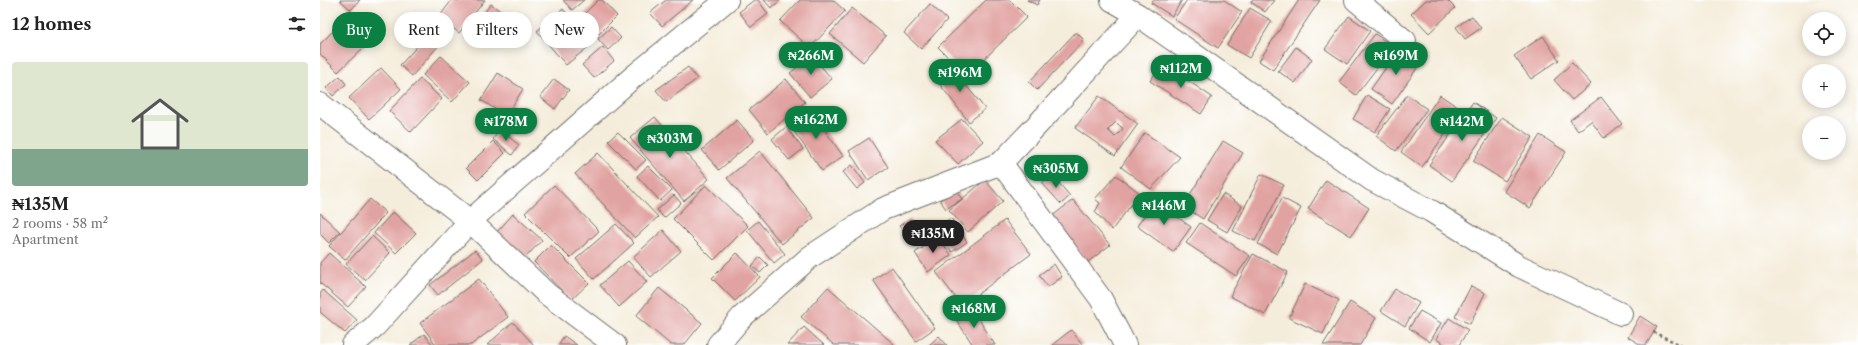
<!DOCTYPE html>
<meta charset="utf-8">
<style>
:root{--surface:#fff;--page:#f6f6f6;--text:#222;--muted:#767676;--accent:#0b8043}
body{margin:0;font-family:"Libre Caslon Text",serif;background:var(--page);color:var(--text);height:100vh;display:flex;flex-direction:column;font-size:15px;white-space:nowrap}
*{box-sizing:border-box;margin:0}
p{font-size:13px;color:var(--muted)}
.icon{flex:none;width:22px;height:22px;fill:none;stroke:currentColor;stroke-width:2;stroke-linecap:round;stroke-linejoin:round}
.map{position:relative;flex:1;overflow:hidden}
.sheet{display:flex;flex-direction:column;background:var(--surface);width:320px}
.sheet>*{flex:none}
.hud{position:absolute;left:12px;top:12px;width:380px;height:36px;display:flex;gap:8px}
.fabs{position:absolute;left:1482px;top:12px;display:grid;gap:8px}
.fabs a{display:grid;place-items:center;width:44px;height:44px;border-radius:50%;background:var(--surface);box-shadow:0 2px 10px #0003;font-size:20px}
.price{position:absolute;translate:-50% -34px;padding:0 9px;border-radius:14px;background:var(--accent);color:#fff;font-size:13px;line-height:26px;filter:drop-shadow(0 1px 2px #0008)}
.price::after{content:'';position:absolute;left:50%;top:24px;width:12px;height:9px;margin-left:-6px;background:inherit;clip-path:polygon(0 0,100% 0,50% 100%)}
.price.active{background:#222;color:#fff}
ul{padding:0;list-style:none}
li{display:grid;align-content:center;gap:8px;height:212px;padding:0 12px}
li span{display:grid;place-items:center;height:124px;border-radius:4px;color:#555}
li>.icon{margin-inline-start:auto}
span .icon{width:72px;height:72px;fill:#fffc;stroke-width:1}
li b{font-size:17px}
h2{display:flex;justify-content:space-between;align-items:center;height:48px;padding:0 12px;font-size:17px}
.tag{padding:0 14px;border-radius:18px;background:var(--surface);box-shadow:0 2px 10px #0003;font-size:14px;line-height:36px}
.tag.active{background:var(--accent);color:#fff}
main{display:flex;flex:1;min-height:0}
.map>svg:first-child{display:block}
.building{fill:#e1a3a1;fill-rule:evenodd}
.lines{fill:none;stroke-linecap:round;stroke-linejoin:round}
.minor-casing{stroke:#726f69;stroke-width:24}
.path{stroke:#726f69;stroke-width:2.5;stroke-dasharray:3 3;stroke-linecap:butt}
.minor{stroke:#fff;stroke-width:22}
</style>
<main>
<section class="sheet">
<h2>12 homes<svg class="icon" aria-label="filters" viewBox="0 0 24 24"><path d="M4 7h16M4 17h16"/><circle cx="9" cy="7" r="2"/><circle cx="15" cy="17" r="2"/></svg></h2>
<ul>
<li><span style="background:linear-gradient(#dfe7d0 70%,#7fa58c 0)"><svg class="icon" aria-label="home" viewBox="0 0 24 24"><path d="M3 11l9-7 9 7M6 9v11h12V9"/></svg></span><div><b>₦135M</b><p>2 rooms · 58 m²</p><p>Apartment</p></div></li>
</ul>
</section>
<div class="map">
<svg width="1538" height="345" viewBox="0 0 1538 345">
<rect width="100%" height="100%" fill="#fff"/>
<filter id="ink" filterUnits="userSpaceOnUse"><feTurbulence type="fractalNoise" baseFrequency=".025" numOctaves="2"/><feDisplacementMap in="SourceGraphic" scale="8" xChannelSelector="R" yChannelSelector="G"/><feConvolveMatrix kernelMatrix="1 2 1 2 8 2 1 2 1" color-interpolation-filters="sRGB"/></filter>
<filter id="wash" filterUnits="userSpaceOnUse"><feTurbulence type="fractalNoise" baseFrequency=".012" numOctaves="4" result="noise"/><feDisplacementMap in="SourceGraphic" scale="16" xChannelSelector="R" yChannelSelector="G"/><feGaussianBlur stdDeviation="0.9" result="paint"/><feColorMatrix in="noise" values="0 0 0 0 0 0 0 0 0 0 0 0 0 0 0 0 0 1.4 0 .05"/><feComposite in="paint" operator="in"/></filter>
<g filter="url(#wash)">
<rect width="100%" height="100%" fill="#f5eddb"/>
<g id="blocks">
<g class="building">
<polygon points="20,0 40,0 31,10"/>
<polygon points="132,0 165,0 139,33 119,17"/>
<polygon points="243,0 264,0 252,10"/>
<polygon points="278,0 282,0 297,16 279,34 262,16"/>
<polygon points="346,0 373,0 342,26 330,13"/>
<polygon points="434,0 438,0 448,14 431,27 419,12"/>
<polygon points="444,0 461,0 451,8"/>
<polygon points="480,0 513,0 525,11 490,48 460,21"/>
<polygon points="666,0 690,0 707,17 647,76 618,47"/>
<polygon points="707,0 720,0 717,5"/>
<polygon points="833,0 862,0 852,16 831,3"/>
<polygon points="867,0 904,0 922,12 898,48 854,19"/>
<polygon points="932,0 954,0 945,12 931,2"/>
<polygon points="979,0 1000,0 953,70 939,61"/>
<polygon points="1106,0 1127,0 1135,8 1109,33 1091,14"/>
<polygon points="171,4 184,14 158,46 145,36"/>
<polygon points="610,4 627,20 601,49 584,33"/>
<polygon points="532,8 566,36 543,62 510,34"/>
<polygon points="930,8 952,21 929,58 907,45"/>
<polygon points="243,9 272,44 246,65 217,31"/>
<polygon points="1029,16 1050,31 1027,64 1005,49"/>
<polygon points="1152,16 1161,28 1145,39 1136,27"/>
<polygon points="23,21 47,44 18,72 0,54 0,44"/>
<polygon points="116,26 127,36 92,76 80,65"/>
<polygon points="291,27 301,38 288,50 278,39"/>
<polygon points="756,32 764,40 717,90 709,82"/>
<polygon points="1055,34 1073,47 1036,95 1019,82"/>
<polygon points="1223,36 1239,60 1211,79 1194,56"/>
<polygon points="283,47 294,61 274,78 262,65"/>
<polygon points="976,47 992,59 975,83 958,71"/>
<polygon points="1079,49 1100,64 1072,104 1051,89"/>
<polygon points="121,56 150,82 132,102 103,75"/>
<polygon points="492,56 512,79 490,97 470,73"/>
<polygon points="842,63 892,97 881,114 830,81"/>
<polygon points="1252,63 1271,84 1252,100 1234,80"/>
<polygon points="630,65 665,109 649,122 614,77"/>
<polygon points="368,67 377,79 346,102 336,90"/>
<polygon points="61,68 81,89 49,119 29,98"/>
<polygon points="178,73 203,89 186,116 161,100"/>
<polygon points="20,76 26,84 13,96 6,88"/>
<polygon points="100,79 122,99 91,132 69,111"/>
<polygon points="234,79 249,90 235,109 220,97"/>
<polygon points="466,79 485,102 448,133 429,110"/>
<polygon points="1047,95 1070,109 1055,132 1033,119"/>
<polygon points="1087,95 1107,109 1076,151 1056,136"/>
<polygon points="1120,95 1142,110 1102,167 1081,152"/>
<path d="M779 96 818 124 795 156 755 128ZM796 122 803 129 795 137 788 130Z"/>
<polygon points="1281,97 1302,124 1284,138 1271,121 1258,131 1250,120"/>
<polygon points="1153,102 1176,118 1132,181 1109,165"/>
<polygon points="489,108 523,156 502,171 468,123"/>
<polygon points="335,117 389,179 364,201 310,138"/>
<polygon points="1182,117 1213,137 1185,181 1153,161"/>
<polygon points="642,119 663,141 638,164 615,140"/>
<polygon points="417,120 434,140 399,170 382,150"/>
<polygon points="466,127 483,149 469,160 452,139"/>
<polygon points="180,130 199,145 192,155 173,139"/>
<polygon points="298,132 326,160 316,169 288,141"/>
<polygon points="825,133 860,157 831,189 801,167"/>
<polygon points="1220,135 1246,152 1210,208 1184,191"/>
<polygon points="549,138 568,167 548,180 529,151"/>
<polygon points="173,141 185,153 158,180 146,168"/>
<polygon points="903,141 923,153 883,219 863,206"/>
<polygon points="440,151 494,218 462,244 407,178"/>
<polygon points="278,153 338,217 315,238 255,174"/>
<polygon points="532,165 545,183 537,189 523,172"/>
<polygon points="328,166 352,190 340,201 317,176"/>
<polygon points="941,174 964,185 935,241 913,231"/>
<polygon points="732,175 750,196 741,204 722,183"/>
<polygon points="796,175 820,193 792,230 775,212 780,203 775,199"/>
<polygon points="665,180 683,201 648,232 629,210"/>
<polygon points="1006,180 1049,208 1031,236 988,209"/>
<polygon points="234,185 279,231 250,258 205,213"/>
<polygon points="386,185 428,226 394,260 353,219"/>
<polygon points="636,190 642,199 626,209 620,200"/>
<polygon points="903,194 922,206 907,232 887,220"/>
<polygon points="354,195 361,203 344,218 337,210"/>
<polygon points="962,198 981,208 957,254 938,244"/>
<polygon points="50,199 66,213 25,260 9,246"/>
<polygon points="753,200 790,245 768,262 731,217"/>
<polygon points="835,201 871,227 853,252 817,226"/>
<polygon points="73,212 96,233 76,253 54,233"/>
<polygon points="0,213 20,232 9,243 0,234"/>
<polygon points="193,214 222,240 205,258 177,232"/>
<polygon points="631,218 647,242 632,252 616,228"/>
<polygon points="590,219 602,235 591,242 579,226"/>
<polygon points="685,220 711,254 642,306 616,272"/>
<polygon points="438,221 465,254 454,263 427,230"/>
<polygon points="880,223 930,256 916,276 866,243"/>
<polygon points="296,224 314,243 274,279 256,259"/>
<polygon points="343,230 361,251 331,277 313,257"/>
<polygon points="52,236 70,253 45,280 26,264"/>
<polygon points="618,237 631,255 608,272 595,253"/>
<polygon points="231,245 269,283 251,300 214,262"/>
<polygon points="155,250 163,259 118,295 110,285"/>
<polygon points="9,253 46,287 28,307 0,283 0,263"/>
<polygon points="417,253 440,277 415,301 392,278"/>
<polygon points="933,254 968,272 945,315 910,296"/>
<polygon points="440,257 448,265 440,273 432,266"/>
<polygon points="308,261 327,282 299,307 280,285"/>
<polygon points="734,264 742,277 728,287 719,275"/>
<polygon points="572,267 615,328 596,341 553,280"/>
<polygon points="159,279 188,317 151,345 116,345 100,323"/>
<polygon points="985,284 1019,300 1003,334 969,318"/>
<polygon points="1151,286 1165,293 1150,324 1135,317"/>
<polygon points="508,287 575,345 514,345 481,317"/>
<polygon points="339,288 382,323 364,345 351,345 316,316"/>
<polygon points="1075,289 1099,303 1085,326 1061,311"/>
<polygon points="3,290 37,320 25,333 0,312 0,294"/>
<polygon points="1030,302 1056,318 1040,345 1003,345"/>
<polygon points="652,308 675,345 653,345 635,318"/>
<polygon points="1100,311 1121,323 1110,342 1089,328"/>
<polygon points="1320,316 1337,327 1326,345 1321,345 1308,337"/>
<polygon points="1129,318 1148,330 1139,345 1126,345 1116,339"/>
<polygon points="193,322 214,345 167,345"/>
<polygon points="484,327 504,345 467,345"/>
<polygon points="751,330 763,345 732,345"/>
<polygon points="104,334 113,345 90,345"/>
<polygon points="244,336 257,345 238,345"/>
<polygon points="619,336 627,345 609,345"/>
</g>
</g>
</g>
<g filter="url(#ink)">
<use href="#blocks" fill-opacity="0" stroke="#726f69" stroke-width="1"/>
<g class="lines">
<defs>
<g id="minor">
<polyline points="792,0 818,15 1052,180 1111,211 1199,266 1301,314"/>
<polyline points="1036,0 1085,41"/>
<polyline points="0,104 150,221 227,294 295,345"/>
<polyline points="681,163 781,299 805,345"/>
<polyline points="33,345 55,326 150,221 313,77 407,0"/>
<polyline points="398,345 422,317 490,257 563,209 681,163 719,123 818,15"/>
</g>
</defs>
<use href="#minor" class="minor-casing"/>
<polyline class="path" points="1333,332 1361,345"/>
<use href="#minor" class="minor"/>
</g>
</g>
</svg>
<div class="fabs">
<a><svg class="icon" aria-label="locate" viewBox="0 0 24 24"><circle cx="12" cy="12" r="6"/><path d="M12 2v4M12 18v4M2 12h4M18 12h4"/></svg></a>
<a>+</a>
<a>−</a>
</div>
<b class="price" style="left:491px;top:76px">₦266M</b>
<b class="price" style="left:1076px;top:76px">₦169M</b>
<b class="price" style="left:861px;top:89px">₦112M</b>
<b class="price" style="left:640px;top:93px">₦196M</b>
<b class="price" style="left:496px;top:140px">₦162M</b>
<b class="price" style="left:186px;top:142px">₦178M</b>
<b class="price" style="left:1142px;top:142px">₦142M</b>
<b class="price" style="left:350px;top:159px">₦303M</b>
<b class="price" style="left:736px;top:189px">₦305M</b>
<b class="price" style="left:844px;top:226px">₦146M</b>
<b class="price active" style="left:613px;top:254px">₦135M</b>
<b class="price" style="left:654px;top:329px">₦168M</b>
<div class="hud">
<a class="tag active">Buy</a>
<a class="tag">Rent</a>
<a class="tag">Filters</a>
<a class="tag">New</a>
</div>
</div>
</main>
